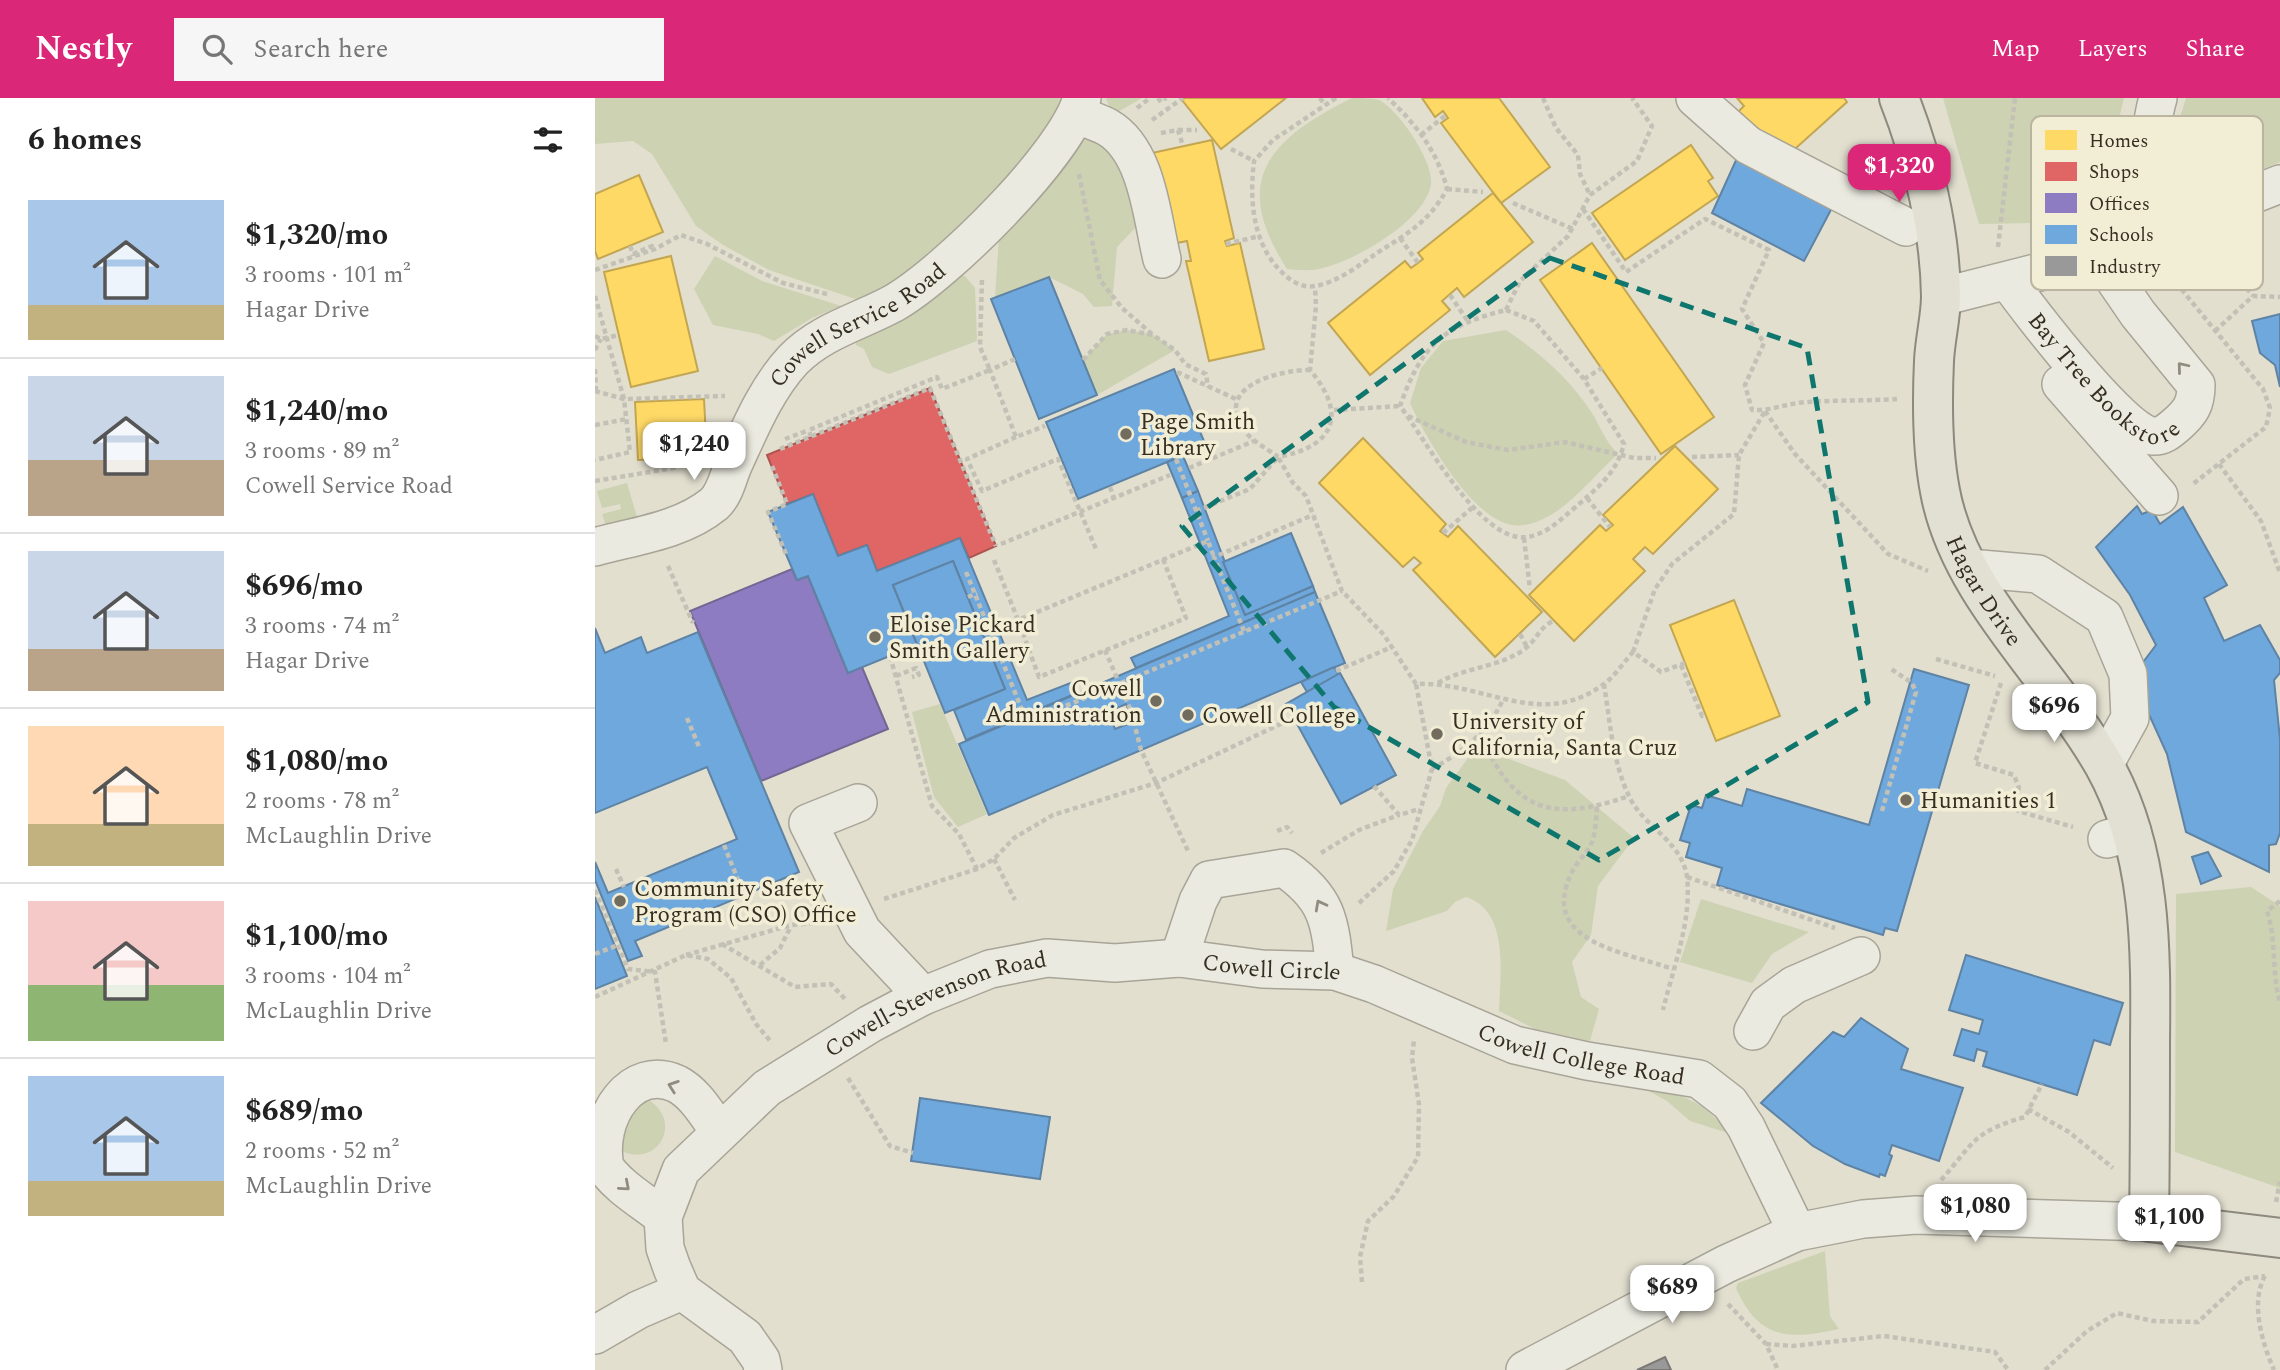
<!DOCTYPE html>
<meta charset="utf-8">
<style>
:root{--surface:#fff;--page:#f6f6f6;--text:#222;--muted:#767676;--line:#e0e0e0;--accent:#db2777}
body{margin:0;font-family:Spectral,serif;background:var(--page);color:var(--text);height:100vh;display:flex;flex-direction:column;font-size:26px;white-space:nowrap}
*{box-sizing:border-box;margin:0}
p{font-size:23px;color:var(--muted)}
.icon{flex:none;width:38px;height:38px;fill:none;stroke:currentColor;stroke-width:2;stroke-linecap:round;stroke-linejoin:round}
.map{position:relative;flex:1;overflow:hidden}
.sheet{display:flex;flex-direction:column;background:var(--surface);width:595px}
.sheet>*{flex:none}
.price{position:absolute;translate:-50% -60px;padding:0 16px;border-radius:14px;background:#fff;color:#222;font-size:23px;line-height:46px;filter:drop-shadow(0 2px 4px #0008)}
.price::after{content:'';position:absolute;left:50%;top:42px;width:21px;height:16px;margin-left:-10px;background:inherit;clip-path:polygon(0 0,100% 0,50% 100%)}
.price.on{background:var(--accent);color:#fff}
ul{padding:0;list-style:none}
li{display:flex;align-items:center;gap:21px;height:175px;padding:0 28px}
li+li{border-top:2px solid var(--line)}
li span{display:grid;place-items:center;flex:none;width:196px;height:140px;border-radius:0px;color:#555}
li>.icon{margin-inline-start:auto}
span .icon{width:84px;height:84px;fill:#fffc;stroke-width:1}
li b{font-size:30px}
h2{display:flex;justify-content:space-between;align-items:center;height:84px;padding:0 28px;font-size:30px}
header{display:flex;align-items:center;gap:42px;box-sizing:border-box;height:98px;padding:0 35px;background:var(--accent);color:#fff}
header strong{font-size:33px}
nav{display:flex;gap:38px;margin-inline-start:auto;font-size:24px}
.search{width:490px;height:63px;background:var(--page);display:flex;align-items:center;gap:18px;box-sizing:border-box;padding:0 24px;border-radius:0px;color:var(--muted);font-size:26px}
main{display:flex;flex:1;min-height:0}
.map>svg:first-child{display:block}
.green{fill:#cdd2b3}
.homes{fill:#ffd966;stroke:#c3a651;stroke-width:2}
.shops{fill:#e06666;stroke:#ad5551;stroke-width:2}
.offices{fill:#8e7cc3;stroke:#746592;stroke-width:2}
.schools{fill:#6fa8dc;stroke:#5e83a4;stroke-width:2;fill-rule:evenodd}
.industry{fill:#999;stroke:#7b7975;stroke-width:2}
.lines{fill:none;stroke-linecap:round;stroke-linejoin:round}
.minor-casing{stroke:#a8a497;stroke-width:40}
.major-casing{stroke:#8d897e;stroke-width:42}
.path{stroke:#c3c0b6;stroke-width:4.5;stroke-dasharray:5 3.5;stroke-linecap:butt}
.minor{stroke:#ebeae0;stroke-width:37}
.major{stroke:#e2e0d2;stroke-width:38}
.oneway{stroke:#908c80}
.marked{fill:none;stroke:#0f766e;stroke-width:5;stroke-dasharray:14 9;stroke-linejoin:round}
.poi-dot{fill:#726c5e;stroke:#f2eed6;stroke-width:2.5}
.labels{text-anchor:middle;stroke-width:7;stroke-linejoin:round;paint-order:stroke}
.street-label{font-size:23px;fill:#362e21;stroke:#f2eed6}
.poi-label{font-size:23px;fill:#362e21;stroke:#f2eed6;text-anchor:start}
.key{fill:#f2eed6;stroke:#bab4a0;stroke-width:2}
.key-label{font-size:19px;fill:#362e21}
</style>
<header>
<strong>Nestly</strong>
<div class="search"><svg class="icon" aria-label="search" viewBox="0 0 24 24"><circle cx="10" cy="10" r="6"/><path d="M15 15l6 6"/></svg>Search here</div>
<nav><a>Map</a><a>Layers</a><a>Share</a></nav>
</header>
<main>
<section class="sheet">
<h2>6 homes<svg class="icon" aria-label="filters" viewBox="0 0 24 24"><path d="M4 7h16M4 17h16"/><circle cx="9" cy="7" r="2"/><circle cx="15" cy="17" r="2"/></svg></h2>
<ul>
<li><span style="background:linear-gradient(#a9c7e8 75%,#c2b280 0)"><svg class="icon" aria-label="home" viewBox="0 0 24 24"><path d="M3 11l9-7 9 7M6 9v11h12V9"/></svg></span><div><b>$1,320/mo</b><p>3 rooms · 101 m²</p><p>Hagar Drive</p></div></li>
<li><span style="background:linear-gradient(#c9d6e8 60%,#b9a48a 0)"><svg class="icon" aria-label="home" viewBox="0 0 24 24"><path d="M3 11l9-7 9 7M6 9v11h12V9"/></svg></span><div><b>$1,240/mo</b><p>3 rooms · 89 m²</p><p>Cowell Service Road</p></div></li>
<li><span style="background:linear-gradient(#c9d6e8 70%,#b9a48a 0)"><svg class="icon" aria-label="home" viewBox="0 0 24 24"><path d="M3 11l9-7 9 7M6 9v11h12V9"/></svg></span><div><b>$696/mo</b><p>3 rooms · 74 m²</p><p>Hagar Drive</p></div></li>
<li><span style="background:linear-gradient(#ffd9b3 70%,#c2b280 0)"><svg class="icon" aria-label="home" viewBox="0 0 24 24"><path d="M3 11l9-7 9 7M6 9v11h12V9"/></svg></span><div><b>$1,080/mo</b><p>2 rooms · 78 m²</p><p>McLaughlin Drive</p></div></li>
<li><span style="background:linear-gradient(#f6c9c9 60%,#8fb573 0)"><svg class="icon" aria-label="home" viewBox="0 0 24 24"><path d="M3 11l9-7 9 7M6 9v11h12V9"/></svg></span><div><b>$1,100/mo</b><p>3 rooms · 104 m²</p><p>McLaughlin Drive</p></div></li>
<li><span style="background:linear-gradient(#a9c7e8 75%,#c2b280 0)"><svg class="icon" aria-label="home" viewBox="0 0 24 24"><path d="M3 11l9-7 9 7M6 9v11h12V9"/></svg></span><div><b>$689/mo</b><p>2 rooms · 52 m²</p><p>McLaughlin Drive</p></div></li>
</ul>
</section>
<div class="map">
<svg width="1685" height="1272" viewBox="0 0 1685 1272">
<rect width="100%" height="100%" fill="#e2dfcf"/>
<g class="green">
<path d="M0 0H468C448 55 352 148 303 182 292 190 278 196 266 203L174 172 128 147 101 128 57 56 38 43 0 46Z"/>
<polygon points="511,0 547,0 521,15 516,13"/>
<path d="M757 0C765 0 776 0 784 2 804 12 839 64 836 86 831 123 758 164 724 171 714 173 703 172 692 171 635 82 673 42 757 0Z"/>
<polygon points="1348,0 1529,0 1499,124 1384,126"/>
<polygon points="1591,0 1685,0 1685,64 1614,94 1610,84 1600,85 1583,77 1577,46"/>
<polygon points="490,42 503,42 525,60 546,124 522,149 517,208 499,209 488,196 454,179 400,200 404,139 463,69 466,73 475,62 473,55"/>
<polygon points="120,158 167,183 246,208 217,220 179,243 163,236 118,227 99,191"/>
<polygon points="362,177 370,178 380,190 382,243 294,276 277,269 269,251 261,247 261,237"/>
<polygon points="532,232 557,236 580,252 502,297 488,262 512,236"/>
<path d="M911 232C945 255 974 280 997 315 1006 330 1010 343 1023 356 999 377 976 409 946 422 933 428 918 430 905 423 869 406 831 340 815 305L826 270 848 243Z"/>
<polygon points="32,385 42,419 11,428 7,416 26,411 25,406 7,410 2,393"/>
<polygon points="345,606 392,716 363,729 339,699 317,614"/>
<path d="M884 645 897 663 906 658 970 682 1039 740 1003 788 996 837 977 864 986 899 1004 911 995 943 940 931 904 913C905 877 915 813 871 799L860 804 852 813 791 833 798 791 828 733 845 708 851 690Z"/>
<polygon points="1656,789 1685,808 1685,1090 1580,1054 1581,796"/>
<polygon points="1106,801 1214,834 1177,856 1157,885 1085,864"/>
<path d="M1048 990C1086 995 1110 1003 1133 1035L1095 1023 1072 1003Z"/>
<path d="M50 1000C91 1021 63 1074 22 1051L14 1014Z"/>
<path d="M1230 1153 1235 1218 1244 1231C1194 1242 1164 1242 1141 1190L1143 1185Z"/>
</g>
<g class="homes">
<polygon points="590,0 691,0 626,51 587,2"/>
<polygon points="827,0 904,0 955,69 906,105 846,25 853,20 848,13 840,19"/>
<polygon points="1142,0 1249,0 1252,4 1191,59 1169,42 1143,14 1149,8"/>
<polygon points="617,42 639,140 630,143 632,148 645,145 669,251 614,263 591,163 596,163 592,143 577,146 557,55"/>
<polygon points="1096,47 1118,80 1113,83 1123,98 1030,162 997,115"/>
<polygon points="44,77 68,134 3,161 0,153 0,96"/>
<polygon points="898,95 938,144 869,199 862,190 847,203 855,212 775,277 733,225 810,163 816,170 823,165 828,161 823,155"/>
<polygon points="997,145 1119,319 1066,356 945,182"/>
<polygon points="76,158 103,273 36,289 9,174"/>
<polygon points="109,301 112,359 43,362 40,304"/>
<polygon points="768,340 851,426 845,433 853,439 863,428 947,514 900,559 818,472 826,465 819,459 808,469 724,385"/>
<polygon points="1080,348 1123,391 1058,456 1050,449 1038,461 1050,473 979,543 934,497 1005,427 1011,433 1018,427 1008,417"/>
<polygon points="1139,502 1185,618 1121,643 1075,527"/>
</g>
<polygon class="shops" points="335,290 401,448 374,460 365,440 282,473 272,447 243,458 218,396 192,406 172,357"/>
<polygon class="offices" points="197,471 202,482 213,478 253,575 267,569 293,631 166,683 95,513"/>
<g class="schools">
<polygon points="1143,58 1238,108 1209,163 1117,115"/>
<polygon points="454,179 502,297 444,321 396,201"/>
<polygon points="1685,216 1685,289 1680,267 1665,255 1657,223"/>
<polygon points="579,271 611,348 483,401 451,324"/>
<polygon points="588,358 603,393 587,400 572,364"/>
<polygon points="603,393 650,517 718,488 720,494 541,570 536,560 634,518 587,400"/>
<polygon points="218,396 243,458 272,447 282,473 365,440 432,602 478,584 482,595 371,642 359,612 410,591 358,463 298,487 322,547 253,575 213,478 202,482 173,414"/>
<polygon points="1542,408 1547,416 1557,412 1565,426 1588,409 1632,487 1609,500 1629,543 1665,527 1685,562 1685,575 1679,582 1685,641 1685,735 1681,746 1674,747 1674,774 1591,734 1572,656 1537,579 1561,547 1535,497 1501,449"/>
<polygon points="696,435 718,488 650,517 628,464"/>
<polygon points="358,463 410,591 350,615 298,487"/>
<path d="M720 494 750 565 394 717 364 646ZM531 606 538 624 520 631 513 614Z"/>
<polygon points="0,530 10,555 46,539 52,555 103,534 204,774 40,843 47,858 33,863 0,782 0,764 13,795 142,741 112,669 0,715"/>
<polygon points="739,569 744,577 712,594 706,584"/>
<polygon points="1319,571 1374,587 1302,833 1290,830 1288,837 1122,787 1127,770 1091,759 1095,745 1085,742 1096,707 1107,710 1111,697 1147,708 1152,691 1274,727"/>
<polygon points="745,575 801,677 746,706 691,606"/>
<polygon points="1613,754 1626,778 1606,786 1597,759"/>
<polygon points="0,799 32,878 0,891"/>
<polygon points="1371,857 1528,905 1515,947 1499,942 1482,997 1388,968 1392,954 1382,951 1379,963 1359,957 1367,931 1384,936 1388,922 1354,912"/>
<polygon points="1266,920 1313,951 1306,971 1368,990 1344,1063 1297,1047 1294,1056 1297,1058 1290,1078 1285,1076 1284,1079 1250,1066 1218,1048 1166,1005 1238,934 1249,939"/>
<polygon points="325,1000 455,1019 445,1081 316,1063"/>
</g>
<polygon class="industry" points="1070,1259 1076,1272 1042,1272"/>
<g class="lines">
<defs>
<g id="minor">
<polyline points="1100,0 1153,47 1311,129"/>
<path d="M482 17C492 21 503 24 512 29 553 52 557 121 567 161"/>
<polyline points="1538,127 1606,117 1685,86"/>
<path id="s1" d="M1413 183C1432 210 1530 338 1558 338 1567 339 1574 333 1581 327 1596 314 1601 306 1601 287L1543 216 1504 159"/>
<path d="M1346 199 1504 159C1515 155 1528 149 1535 138 1553 107 1551 39 1563 0"/>
<polyline points="1466,286 1564,398"/>
<path id="s2" d="M0 449C39 438 86 433 119 406 131 395 133 377 140 363 156 328 172 290 198 262 226 233 264 224 299 205 351 175 471 57 487 0"/>
<polyline points="1374,470 1443,476 1509,519 1533,576 1535,620 1509,667"/>
<polyline points="263,705 213,725 267,833 328,898"/>
<polyline points="1512,741 1537,734"/>
<path d="M584 860 603 803 614 782 689 770C733 800 735 823 740 873"/>
<polyline points="1158,933 1173,906 1199,887 1266,858"/>
<path d="M68 1119C50 1104 23 1089 10 1069 0 1019 37 965 82 986 101 996 112 1017 125 1034"/>
<polyline points="0,1237 43,1212 87,1193"/>
<path id="s3" d="M168 1272 166 1262 150 1239 87 1193 77 1170 70 1150 68 1119 86 1072 172 990 275 926 328 898 395 871 452 860 520 865 584 860 667 871 740 873 779 886 920 947 992 963 1104 981 1135 1005 1151 1029 1202 1134"/>
<polyline points="930,1272 1131,1166 1202,1134 1268,1121 1321,1117 1554,1124"/>
</g>
<g id="major">
<path id="s4" d="M1304 0C1328 61 1345 132 1346 198 1346 219 1340 241 1339 263 1337 306 1337 351 1345 393 1364 497 1458 577 1509 667 1557 753 1556 850 1555 946 1555 1005 1555 1065 1554 1124L1685 1140"/>
</g>
</defs>
<use href="#minor" class="minor-casing"/>
<use href="#major" class="major-casing"/>
<g class="path">
<polyline points="563,0 566,4 571,0"/>
<polyline points="725,0 730,7"/>
<path d="M741 0 678 42 659 63C654 104 658 150 691 178 699 185 709 190 720 188 741 185 765 167 782 155 813 135 834 124 852 91 843 54 820 25 793 0"/>
<polyline points="948,0 961,30 983,57 985,76 995,97"/>
<polyline points="542,10 555,0"/>
<polyline points="557,22 588,0"/>
<polyline points="583,32 602,32"/>
<polyline points="566,35 583,32 588,48"/>
<polyline points="826,37 851,17"/>
<polyline points="636,51 659,63"/>
<polyline points="484,76 505,182 527,210 558,237"/>
<polyline points="852,91 888,94"/>
<polyline points="918,105 978,131"/>
<path d="M988 111 1031 174 1110 121 1174 152 1147 211 1169 245 1150 287 1157 312C1176 313 1193 305 1212 304 1242 302 1272 303 1302 301"/>
<polyline points="805,140 823,165"/>
<polyline points="631,146 665,138"/>
<polyline points="35,148 38,156 57,148 60,151"/>
<polyline points="1403,149 1420,0"/>
<polyline points="1619,151 1658,198"/>
<polyline points="1565,165 1668,291 1675,310 1671,329 1598,386"/>
<polyline points="0,172 60,151 86,137 112,146 188,185 232,196"/>
<polyline points="855,197 872,222"/>
<polyline points="0,198 29,301 35,354 0,362"/>
<path d="M911 212 939 223 989 281 1029 346C1021 377 1001 391 977 412 963 424 951 436 932 439 886 446 829 339 805 308 827 246 848 228 911 212Z"/>
<polyline points="911,212 925,183 973,138 995,97 1042,63 1057,28 1037,0"/>
<polyline points="1620,233 1658,198 1685,199"/>
<polyline points="0,238 6,241 24,237"/>
<polyline points="0,252 6,241"/>
<polyline points="420,261 395,272 421,339 450,328"/>
<polyline points="488,262 512,236 532,232 558,237 580,252 590,266 611,276 613,289"/>
<polyline points="0,271 1,293"/>
<path d="M715 272C684 272 618 288 649 332 656 343 673 351 683 359 741 348 752 316 715 272L721 208 720 189"/>
<polyline points="582,274 643,302"/>
<polyline points="989,281 1007,270"/>
<polyline points="0,293 29,301 130,298"/>
<polyline points="739,312 805,308"/>
<polyline points="1170,313 1200,356 1293,456 1333,473"/>
<polyline points="813,318 871,344 913,352 970,344 1039,360 1061,360"/>
<polyline points="0,327 32,321"/>
<polyline points="216,339 214,332 342,279 347,291 395,272 385,249 387,181"/>
<polyline points="421,339 372,361 387,393 463,361 501,451"/>
<polyline points="190,341 214,332"/>
<polyline points="185,351 335,290 401,448"/>
<polyline points="1097,359 1144,357"/>
<polyline points="581,361 613,443"/>
<polyline points="1624,366 1666,423 1685,475"/>
<polyline points="177,368 192,406 173,414 191,456"/>
<polyline points="594,370 659,343"/>
<polyline points="0,383 79,370 80,361"/>
<polyline points="515,389 519,400"/>
<polyline points="992,400 1015,429"/>
<path d="M601 413 655 391 683 359 698 385 711 398 747 493 789 537 821 586C888 583 946 633 1009 586 1020 578 1029 564 1038 554L1066 574 1090 565"/>
<polyline points="848,435 878,409"/>
<polyline points="929,440 935,491"/>
<polyline points="406,446 575,377"/>
<polyline points="399,462 423,522 613,443 619,459"/>
<polyline points="73,468 98,525"/>
<polyline points="371,474 432,624 747,493"/>
<polyline points="373,499 382,495"/>
<polyline points="649,533 619,459 718,417"/>
<polyline points="388,535 423,522 444,579 591,520 568,461"/>
<polyline points="925,536 932,549"/>
<polyline points="510,552 536,613 546,652 593,753"/>
<polyline points="1038,554 1060,491 1077,466 1139,416 1144,357 1170,313"/>
<polyline points="295,558 337,708 364,736 382,771"/>
<polyline points="1341,561 1400,578"/>
<polyline points="1086,567 1107,618 1111,616"/>
<polyline points="741,573 797,549"/>
<polyline points="301,578 321,570 324,577 317,579"/>
<path d="M843 585C870 569 907 569 931 550 942 541 944 530 958 523"/>
<polyline points="1406,585 1380,665 1419,677 1424,690 1417,707 1423,713 1478,729"/>
<path d="M1009 586C1015 624 1018 668 1036 702 1051 730 1087 744 1092 779 1097 823 1078 870 1068 912"/>
<polyline points="92,620 105,651"/>
<path d="M885 636C919 714 956 725 1034 698"/>
<path d="M837 671C870 652 891 636 908 602"/>
<polyline points="779,688 804,717 824,711"/>
<path d="M1002 709C1001 720 1001 736 996 746 991 756 982 764 977 774 942 844 1030 854 1078 871"/>
<polyline points="1287,713 1321,594 1317,585 1296,571"/>
<polyline points="682,733 692,729 697,735"/>
<polyline points="129,747 149,797"/>
<polyline points="726,755 764,732 804,717"/>
<polyline points="399,761 420,802"/>
<polyline points="21,771 29,789"/>
<polyline points="1092,779 1240,830"/>
<polyline points="0,792 33,871 60,874 71,946"/>
<polyline points="289,801 382,771 399,761 419,740 458,717 561,685 698,620"/>
<path d="M1685 803 1672 813C1682 843 1676 874 1685 904"/>
<polyline points="764,805 799,773 817,742 837,671 821,586"/>
<polyline points="127,846 200,889 236,886 250,901"/>
<polyline points="0,856 23,847"/>
<polyline points="91,857 196,827 222,825"/>
<polyline points="165,867 185,850 196,828"/>
<polyline points="0,899 91,857 113,861 136,880 161,926 177,945"/>
<polyline points="253,980 295,1048 318,1055"/>
<polyline points="1433,1011 1474,1034 1518,1070"/>
<path d="M1346 1082C1380 1044 1377 1034 1430 1019L1447 986"/>
<polyline points="1681,1104 1685,1084"/>
<path d="M1670 1178C1655 1204 1667 1245 1679 1272"/>
<polyline points="767,1184 765,1159 773,1123 799,1098 823,1059 824,1006 817,960 819,942"/>
<polyline points="1133,1206 1171,1246 1183,1272"/>
<polyline points="1171,1246 1198,1248 1289,1238 1400,1254 1413,1272"/>
<polyline points="1450,1272 1492,1233 1522,1215 1558,1223 1603,1224 1649,1181 1670,1178"/>
</g>
<use href="#minor" class="minor"/>
<use href="#major" class="major"/>
</g>
<defs><path id="oneway-chevron" d="M-2-3.5L2.5 0L-2 3.5" fill="none" stroke-width="1.6" stroke-linecap="round" stroke-linejoin="round" transform="scale(1.75)"/></defs>
<g class="oneway">
<use href="#oneway-chevron" transform="translate(1587 269) rotate(-130)"/>
<use href="#oneway-chevron" transform="translate(725 807) rotate(-118)"/>
<use href="#oneway-chevron" transform="translate(78 988) rotate(-161)"/>
<use href="#oneway-chevron" transform="translate(30 1088) rotate(41)"/>
</g>
<path class="marked" d="M955 160 1212 250 1273 604 1004 762 739 609 587 428Z"/>
<g class="poi-dot">
<circle cx="531" cy="336" r="7"/>
<circle cx="280" cy="539" r="7"/>
<circle cx="561" cy="603" r="7"/>
<circle cx="593" cy="617" r="7"/>
<circle cx="842" cy="636" r="7"/>
<circle cx="1311" cy="702" r="7"/>
<circle cx="25" cy="803" r="7"/>
</g>
<g class="labels">
<g class="street-label">
<text dy="8" stroke="none"><textPath href="#s2" startOffset="366">Cowell Service Road</textPath></text>
<text dy="8" stroke="none"><textPath href="#s1" startOffset="142">Bay Tree Bookstore</textPath></text>
<text dy="8" stroke="none"><textPath href="#s4" startOffset="509">Hagar Drive</textPath></text>
<text dy="8" stroke="none"><textPath href="#s3" startOffset="900">Cowell Circle</textPath></text>
<text dy="8" stroke="none"><textPath href="#s3" startOffset="553">Cowell-Stevenson Road</textPath></text>
<text dy="8" stroke="none"><textPath href="#s3" startOffset="1225">Cowell College Road</textPath></text>
</g>
<g class="poi-label">
<text x="545" y="331">Page Smith<tspan x="545" dy="26">Library</tspan></text>
<text x="294" y="534">Eloise Pickard<tspan x="294" dy="26">Smith Gallery</tspan></text>
<text x="547" y="598" text-anchor="end">Cowell<tspan x="547" dy="26">Administration</tspan></text>
<text x="607" y="625">Cowell College</text>
<text x="856" y="631">University of<tspan x="856" dy="26">California, Santa Cruz</tspan></text>
<text x="1325" y="710">Humanities 1</text>
<text x="39" y="798">Community Safety<tspan x="39" dy="26">Program (CSO) Office</tspan></text>
</g>
</g>
<rect x="1436" y="18" width="232" height="174" rx="10" class="key"/>
<rect x="1450" y="32" width="32" height="20" fill="#ffd966"/>
<rect x="1450" y="64" width="32" height="19" fill="#e06666"/>
<rect x="1450" y="95" width="32" height="20" fill="#8e7cc3"/>
<rect x="1450" y="127" width="32" height="19" fill="#6fa8dc"/>
<rect x="1450" y="158" width="32" height="20" fill="#999"/>
<g class="key-label">
<text x="1494" y="49">Homes</text>
<text x="1494" y="80">Shops</text>
<text x="1494" y="112">Offices</text>
<text x="1494" y="143">Schools</text>
<text x="1494" y="175">Industry</text>
</g>
</svg>
<b class="price on" style="left:1304px;top:106px">$1,320</b>
<b class="price" style="left:99px;top:384px">$1,240</b>
<b class="price" style="left:1459px;top:646px">$696</b>
<b class="price" style="left:1380px;top:1146px">$1,080</b>
<b class="price" style="left:1574px;top:1157px">$1,100</b>
<b class="price" style="left:1077px;top:1227px">$689</b>
</div>
</main>
